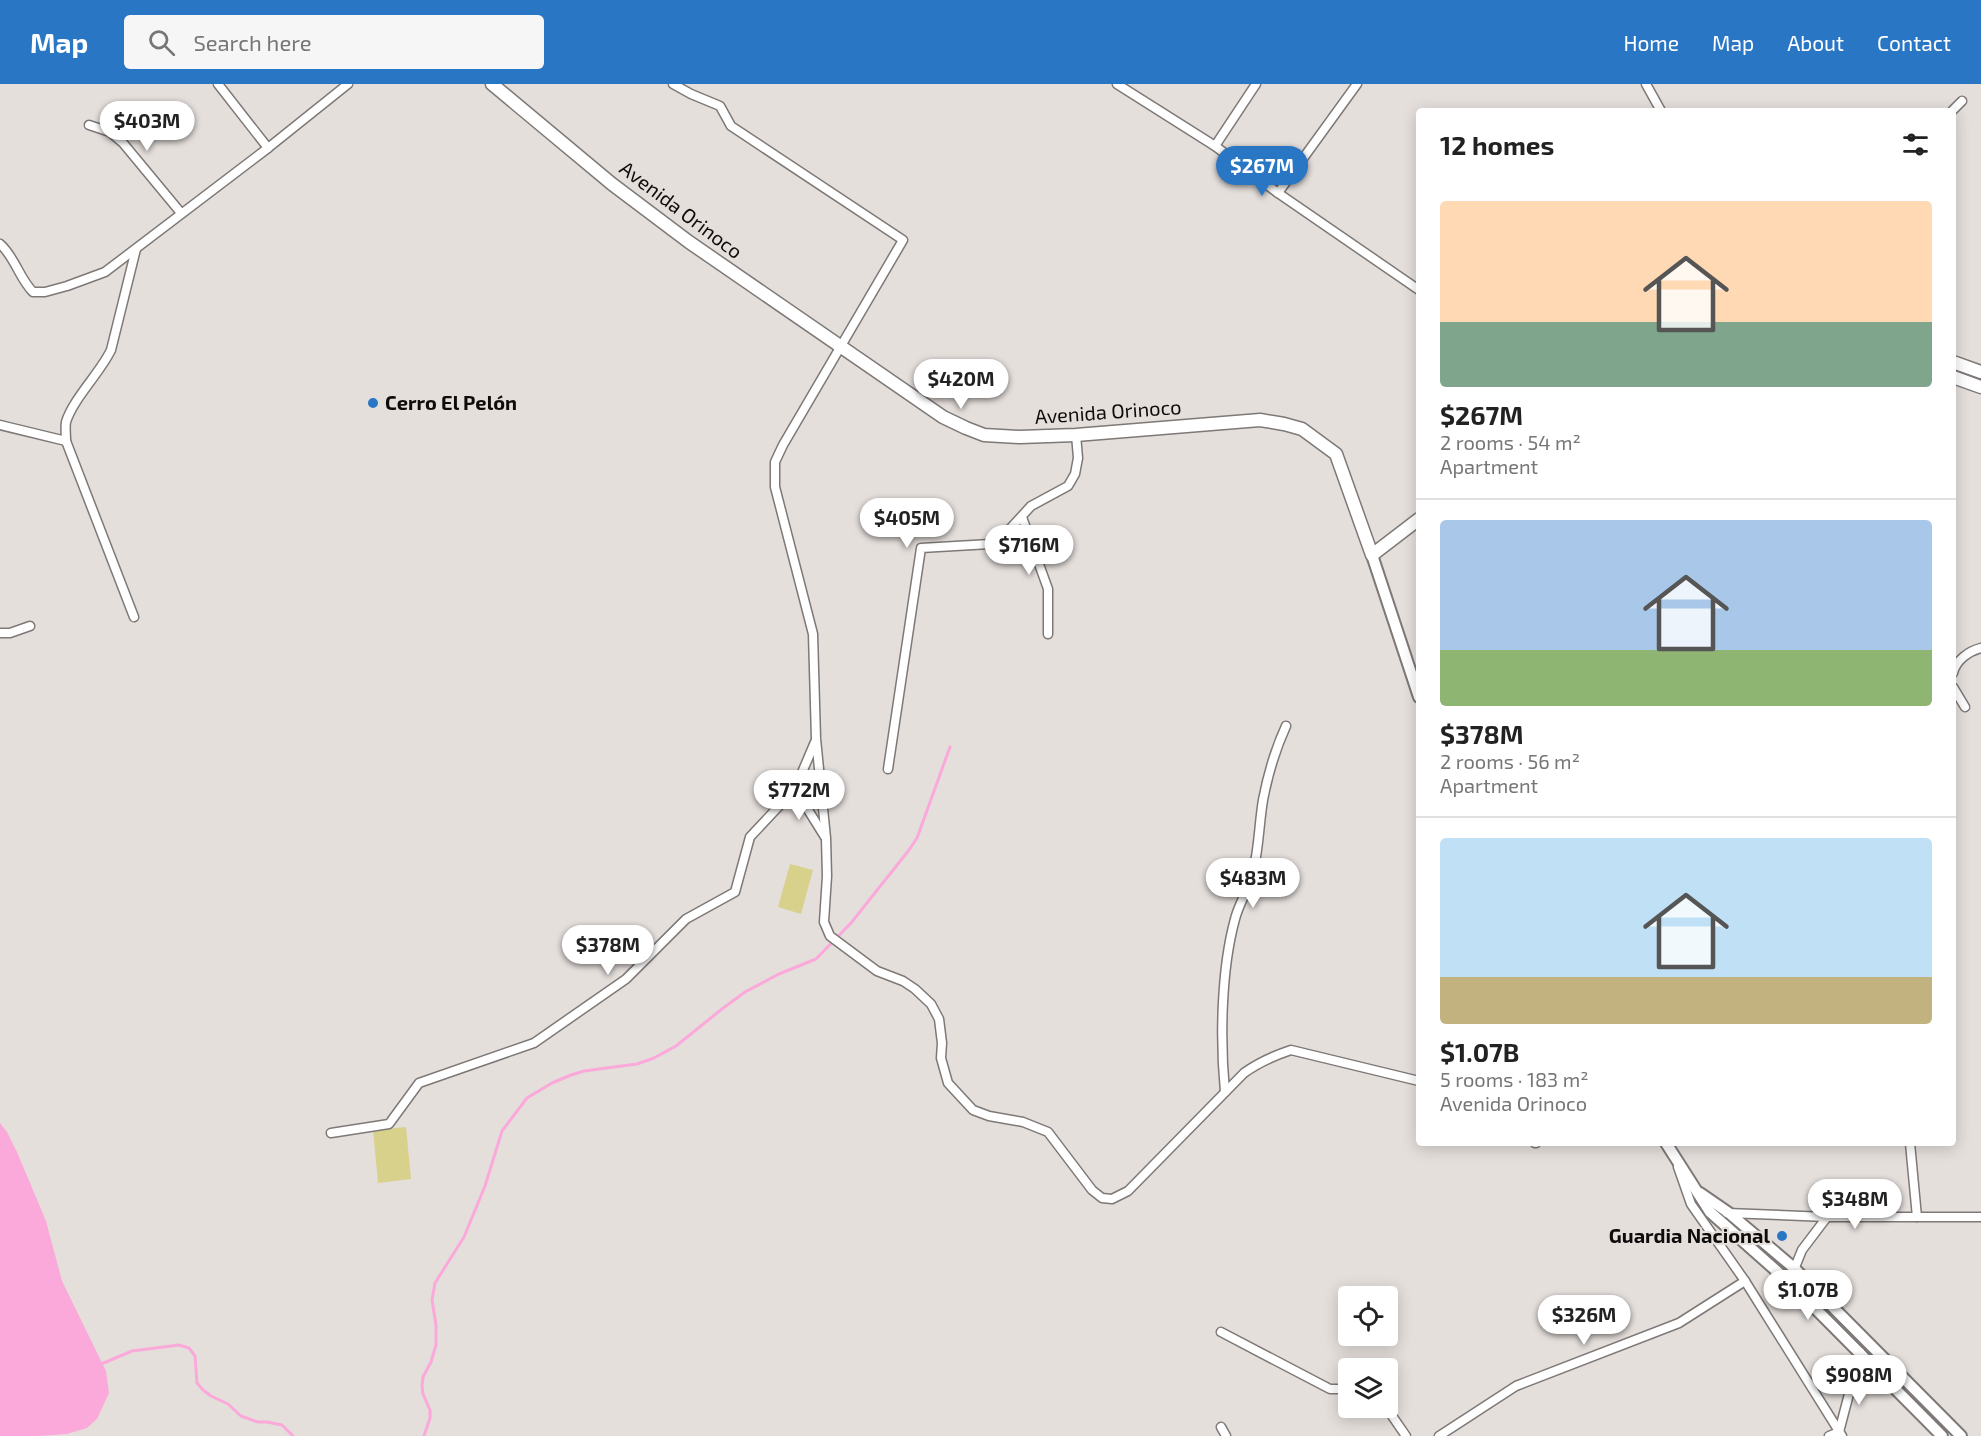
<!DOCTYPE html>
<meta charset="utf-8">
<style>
:root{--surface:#fff;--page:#f6f6f6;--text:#222;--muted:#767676;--line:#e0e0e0;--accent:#2976c5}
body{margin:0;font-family:"Exo 2",sans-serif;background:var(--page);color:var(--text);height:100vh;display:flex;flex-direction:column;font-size:22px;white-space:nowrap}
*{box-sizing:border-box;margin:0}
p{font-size:20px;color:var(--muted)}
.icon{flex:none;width:33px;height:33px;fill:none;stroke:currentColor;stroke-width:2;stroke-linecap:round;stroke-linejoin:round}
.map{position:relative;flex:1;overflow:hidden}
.details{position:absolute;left:1416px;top:24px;width:540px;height:1038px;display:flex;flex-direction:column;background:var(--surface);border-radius:6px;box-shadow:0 3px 15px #0003}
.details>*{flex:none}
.buttons{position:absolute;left:1338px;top:1202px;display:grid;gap:12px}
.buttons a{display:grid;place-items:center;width:60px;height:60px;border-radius:6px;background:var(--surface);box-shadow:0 3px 15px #0003;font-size:30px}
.price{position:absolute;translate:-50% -51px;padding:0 14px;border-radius:21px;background:#fff;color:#222;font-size:20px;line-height:39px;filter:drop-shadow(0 2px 3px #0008)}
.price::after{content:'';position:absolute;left:50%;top:36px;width:18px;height:14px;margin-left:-9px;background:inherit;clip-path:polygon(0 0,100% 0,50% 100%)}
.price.on{background:var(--accent);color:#fff}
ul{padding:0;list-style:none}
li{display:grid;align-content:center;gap:12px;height:318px;padding:0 24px}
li+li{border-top:2px solid var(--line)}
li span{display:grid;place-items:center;height:186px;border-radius:6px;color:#555}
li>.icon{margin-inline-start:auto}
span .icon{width:108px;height:108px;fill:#fffc;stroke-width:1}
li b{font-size:26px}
h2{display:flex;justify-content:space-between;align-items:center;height:72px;padding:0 24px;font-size:26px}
header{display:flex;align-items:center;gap:36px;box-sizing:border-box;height:84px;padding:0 30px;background:var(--accent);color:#fff}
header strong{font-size:28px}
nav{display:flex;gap:33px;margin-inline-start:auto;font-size:21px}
.search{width:420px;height:54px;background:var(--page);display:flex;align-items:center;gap:15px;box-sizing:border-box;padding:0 21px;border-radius:6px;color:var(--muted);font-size:22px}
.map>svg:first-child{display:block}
.green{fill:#d8d18b}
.water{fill:#faa9da}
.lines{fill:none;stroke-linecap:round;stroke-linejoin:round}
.stream{stroke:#faa9da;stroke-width:3}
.minor-casing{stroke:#7e7876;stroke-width:11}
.tertiary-casing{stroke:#7e7876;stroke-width:14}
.secondary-casing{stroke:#7e7876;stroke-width:15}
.minor{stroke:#fff;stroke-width:8}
.tertiary{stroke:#fff;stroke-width:10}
.secondary{stroke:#fff;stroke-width:12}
.poi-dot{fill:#2976c5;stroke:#e5dfdc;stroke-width:2}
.labels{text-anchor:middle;stroke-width:4.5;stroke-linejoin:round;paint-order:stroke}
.street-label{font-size:20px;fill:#0e0c0b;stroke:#e5dfdc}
.poi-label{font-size:20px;font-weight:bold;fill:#0e0c0b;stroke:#e5dfdc;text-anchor:start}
</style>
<header>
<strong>Map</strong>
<div class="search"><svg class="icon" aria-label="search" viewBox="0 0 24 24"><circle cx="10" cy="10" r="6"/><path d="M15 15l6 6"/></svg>Search here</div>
<nav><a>Home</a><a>Map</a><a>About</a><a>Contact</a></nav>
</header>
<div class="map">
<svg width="1981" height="1352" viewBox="0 0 1981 1352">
<rect width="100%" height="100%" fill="#e5dfdc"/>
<g class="green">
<polygon points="790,780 813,786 801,830 778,823"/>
<polygon points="406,1043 411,1095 378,1099 373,1046"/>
</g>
<polygon class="water" points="0,1039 7,1048 17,1068 46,1137 62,1197 106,1287 109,1309 97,1335 87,1344 67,1350 40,1352 0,1352"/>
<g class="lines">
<g class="stream">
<polyline points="99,1281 132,1267 179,1261 189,1264 195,1272 197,1299 203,1306 211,1312 228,1320 241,1332 258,1338 267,1338 282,1341 293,1352"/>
<polyline points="424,1352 430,1334 430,1326 423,1310 422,1302 423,1293 431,1278 436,1261 436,1241 432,1216 435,1199 464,1153 485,1102 502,1047 527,1014 552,999 571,991 584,987 637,980 654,974 676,962 722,925 745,908 779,890 816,875 851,839 909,766 917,754 950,663"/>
</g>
<defs>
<g id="minor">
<polyline points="218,0 268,64"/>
<path d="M673 0 691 10 720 22 731 42 903 156 783 361 775 378V403L813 550 816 655 826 754 827 792 824 838 830 852 877 887 903 897 915 905 931 920 939 935 942 959 941 974 948 999 973 1026 989 1032 1023 1038 1048 1048 1092 1106 1102 1114 1112 1115 1128 1107 1244 989C1259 978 1273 972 1291 966L1419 997"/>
<polyline points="1117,0 1215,62 1278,109 1419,206"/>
<polyline points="1646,0 1661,27"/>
<polyline points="1952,27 1962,17"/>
<polyline points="89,41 110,48 123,59 181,129"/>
<polyline points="1215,62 1256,0"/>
<polyline points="1278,109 1357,0"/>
<path d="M0 160C15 173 19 194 33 208H45L67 202 105 188 268 64 348 0"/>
<polyline points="0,341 66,357"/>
<polyline points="1022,433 1048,505 1048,550"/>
<path d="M134 533 66 357C66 351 65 343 66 338 73 315 100 289 111 266L136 165"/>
<polyline points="0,549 10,549 30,542"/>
<path d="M1953 589C1956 576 1969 567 1981 564"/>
<polyline points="1953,603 1965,623"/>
<polyline points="888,685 921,464 990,460 999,457 1031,422 1068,402 1075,390 1078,374 1076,351"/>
<polyline points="795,705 825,753"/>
<path d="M1225 1008C1220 956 1221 886 1235 835 1239 819 1249 805 1253 788 1259 764 1259 740 1263 716 1268 690 1275 666 1286 642"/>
<polyline points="331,1049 389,1040 419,999 534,959 626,895 686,835 735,808 750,753 795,705 815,658"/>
<polyline points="1535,1059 1536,1059"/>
<polyline points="1910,1059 1917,1133"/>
<polyline points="1678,1083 1691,1120 1745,1197 1842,1352"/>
<polyline points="1727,1129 1827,1133 1981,1133"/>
<polyline points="1789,1198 1802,1166 1827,1133"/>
<polyline points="1221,1248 1330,1305 1348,1305"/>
<polyline points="1386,1323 1406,1352"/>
<polyline points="1221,1343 1226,1352"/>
<polyline points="1439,1352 1516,1302 1679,1239 1745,1197"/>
<polyline points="1829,1352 1839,1348 1860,1268"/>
</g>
<g id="tertiary">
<polyline points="1372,471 1419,613"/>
<polyline points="1666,1059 1710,1128 1789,1198 1942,1352"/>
<polyline points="1700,1109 1729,1129 1794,1184 1961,1352"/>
</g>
<g id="secondary">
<polyline points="492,0 612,100 689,158 943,333 966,344 984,351 1020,353 1076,351 1260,336 1284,340 1302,345 1336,370 1372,471 1419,435"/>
<polyline points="1953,278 1981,288"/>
<polyline points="1953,293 1981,303"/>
</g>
</defs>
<use href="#minor" class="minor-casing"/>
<use href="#tertiary" class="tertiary-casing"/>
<use href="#secondary" class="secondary-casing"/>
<use href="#minor" class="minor"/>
<use href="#tertiary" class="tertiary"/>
<use href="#secondary" class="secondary"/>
</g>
<g class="poi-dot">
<circle cx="373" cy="319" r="6"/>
<circle cx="1782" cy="1152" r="6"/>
</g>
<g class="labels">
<g class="street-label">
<text transform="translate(681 126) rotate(37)" y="7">Avenida Orinoco</text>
<text transform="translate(1108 328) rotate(-4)" y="7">Avenida Orinoco</text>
</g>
<g class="poi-label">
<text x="385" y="326">Cerro El Pelón</text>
<text x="1770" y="1159" text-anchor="end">Guardia Nacional</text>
</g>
</g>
</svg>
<div class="buttons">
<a><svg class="icon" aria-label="locate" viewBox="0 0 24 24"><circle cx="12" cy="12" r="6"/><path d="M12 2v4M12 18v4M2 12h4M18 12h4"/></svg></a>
<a><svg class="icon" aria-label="layers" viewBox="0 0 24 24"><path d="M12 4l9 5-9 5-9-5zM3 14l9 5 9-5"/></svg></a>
</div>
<b class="price" style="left:147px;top:68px">$403M</b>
<b class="price on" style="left:1262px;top:113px">$267M</b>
<b class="price" style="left:961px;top:326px">$420M</b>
<b class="price" style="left:907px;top:465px">$405M</b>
<b class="price" style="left:1029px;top:492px">$716M</b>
<b class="price" style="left:799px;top:737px">$772M</b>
<b class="price" style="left:1253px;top:825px">$483M</b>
<b class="price" style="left:608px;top:892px">$378M</b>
<b class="price" style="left:1855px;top:1146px">$348M</b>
<b class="price" style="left:1808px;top:1237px">$1.07B</b>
<b class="price" style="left:1584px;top:1262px">$326M</b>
<b class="price" style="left:1859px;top:1322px">$908M</b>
<section class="details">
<h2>12 homes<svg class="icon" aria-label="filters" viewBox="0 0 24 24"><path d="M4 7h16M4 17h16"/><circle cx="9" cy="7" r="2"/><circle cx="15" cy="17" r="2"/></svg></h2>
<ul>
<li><span style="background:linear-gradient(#ffd9b3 65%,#7fa58c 0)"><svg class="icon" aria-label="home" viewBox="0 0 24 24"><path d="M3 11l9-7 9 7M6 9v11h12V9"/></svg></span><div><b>$267M</b><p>2 rooms · 54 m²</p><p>Apartment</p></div></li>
<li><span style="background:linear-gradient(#a9c7e8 70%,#8fb573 0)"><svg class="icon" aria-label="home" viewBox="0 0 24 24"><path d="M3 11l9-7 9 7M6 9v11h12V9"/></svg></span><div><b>$378M</b><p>2 rooms · 56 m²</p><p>Apartment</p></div></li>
<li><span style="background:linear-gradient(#bfe0f5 75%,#c2b280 0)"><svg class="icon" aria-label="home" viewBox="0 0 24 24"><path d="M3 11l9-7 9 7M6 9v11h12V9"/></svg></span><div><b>$1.07B</b><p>5 rooms · 183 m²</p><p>Avenida Orinoco</p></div></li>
</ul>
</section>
</div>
